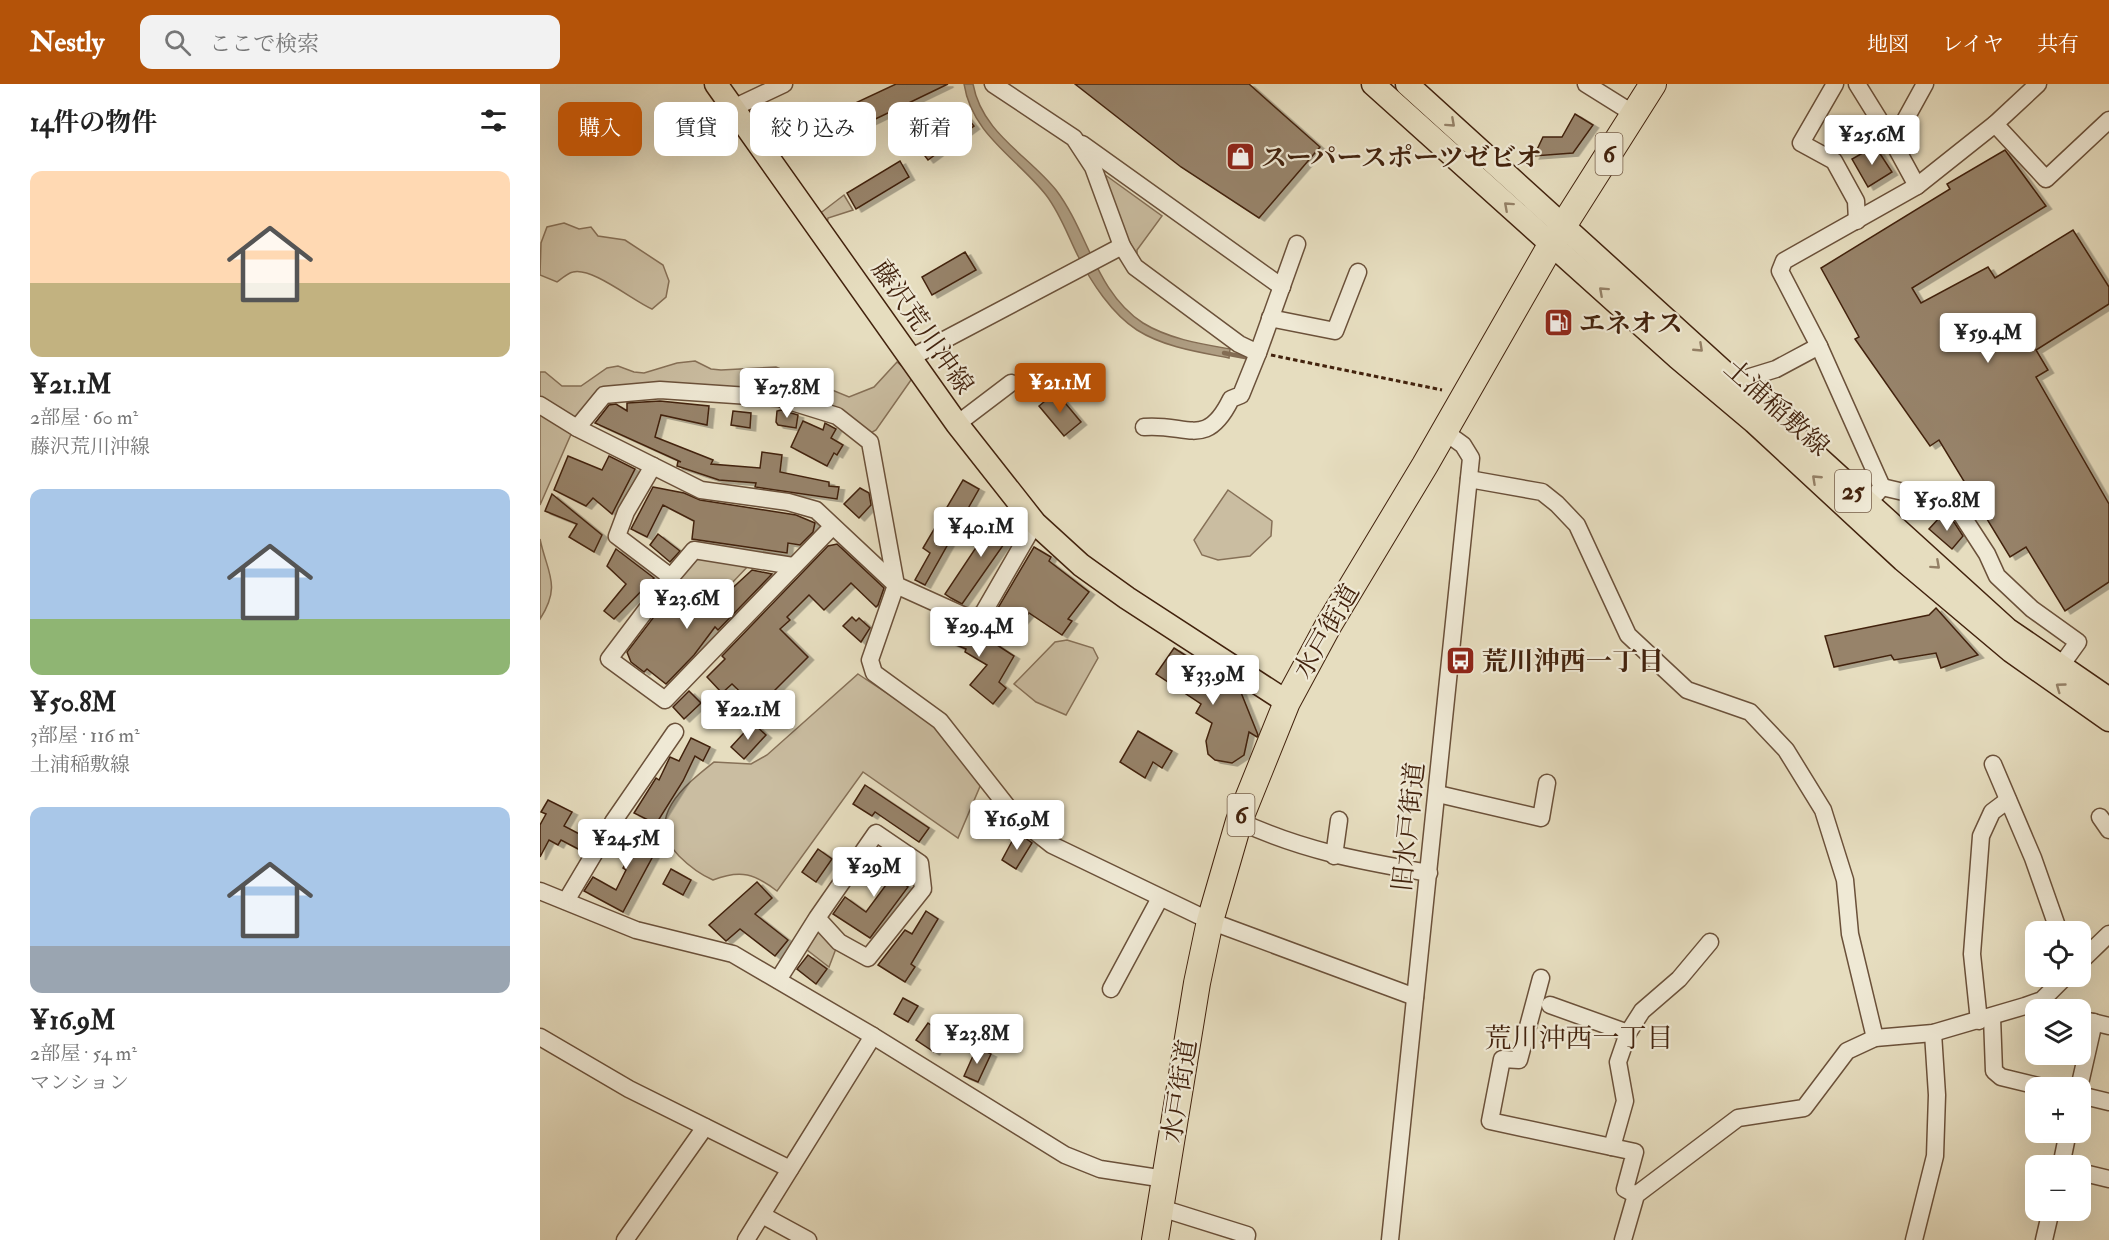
<!DOCTYPE html>
<html lang="ja">
<meta charset="utf-8">
<style>
:root{--surface:#fff;--page:#f2f2f2;--text:#222;--muted:#767676;--accent:#b45309}
body{margin:0;font-family:"IM FELL Double Pica","Noto Serif JP",serif;background:var(--page);color:var(--text);height:100vh;display:flex;flex-direction:column;font-size:22px;white-space:nowrap}
*{box-sizing:border-box;margin:0}
p{font-size:20px;color:var(--muted)}
.icon{flex:none;width:33px;height:33px;fill:none;stroke:currentColor;stroke-width:2;stroke-linecap:round;stroke-linejoin:round}
.map{position:relative;flex:1;overflow:hidden}
.details{display:flex;flex-direction:column;background:var(--surface);width:540px}
.details>*{flex:none}
.guide{position:absolute;left:18px;top:18px;width:570px;height:54px;display:flex;gap:12px}
.buttons{position:absolute;left:1485px;top:837px;display:grid;gap:12px}
.buttons a{display:grid;place-items:center;width:66px;height:66px;border-radius:12px;background:var(--surface);box-shadow:0 6px 24px #0002;font-size:30px}
.price{position:absolute;translate:-50% -51px;padding:0 14px;border-radius:6px;background:#fff;color:#222;font-size:20px;line-height:39px;filter:drop-shadow(0 2px 3px #0008)}
.price::after{content:'';position:absolute;left:50%;top:36px;width:18px;height:14px;margin-left:-9px;background:inherit;clip-path:polygon(0 0,100% 0,50% 100%)}
.price.active{background:var(--accent);color:#fff}
ul{padding:0;list-style:none}
li{display:grid;align-content:center;gap:12px;height:318px;padding:0 30px}
li span{display:grid;place-items:center;height:186px;border-radius:12px;color:#555}
li>.icon{margin-inline-start:auto}
span .icon{width:108px;height:108px;fill:#fffc;stroke-width:1}
li b{font-size:26px}
h2{display:flex;justify-content:space-between;align-items:center;height:72px;padding:0 30px;font-size:26px}
.chip{padding:0 21px;border-radius:12px;background:var(--surface);box-shadow:0 6px 24px #0002;font-size:21px;line-height:54px}
.chip.active{background:var(--accent);color:#fff}
header{display:flex;align-items:center;gap:36px;box-sizing:border-box;height:84px;padding:0 30px;background:var(--accent);color:#fff}
header strong{font-size:28px}
nav{display:flex;gap:33px;margin-inline-start:auto;font-size:21px}
.search{width:420px;height:54px;background:var(--page);display:flex;align-items:center;gap:15px;box-sizing:border-box;padding:0 21px;border-radius:12px;color:var(--muted);font-size:22px}
main{display:flex;flex:1;min-height:0}
.map>svg:first-child{display:block}
.green{fill:#cabda1;stroke:#867057;stroke-width:1.5}
.water{fill:#ae9d82;stroke:#836c53;stroke-width:1.5}
.lines{fill:none;stroke-linecap:round;stroke-linejoin:round}
.stream{stroke:#836c53;stroke-width:4.5}
.building{fill:#97836a;stroke:#42220d;stroke-width:1.5;filter:url(#shadow)}
.minor-casing{stroke:#6b513a;stroke-width:19}
.major-casing{stroke:#42220d;stroke-width:25}
.highway-casing{stroke:#42220d;stroke-width:28}
.path{stroke:#42220d;stroke-width:3;stroke-dasharray:4.5 3;stroke-linecap:butt}
.minor{stroke:#efe9d5;stroke-width:16}
.major{stroke:#e6ddbf;stroke-width:22}
.highway{stroke:#e6ddbf;stroke-width:26}
.oneway{stroke:#948066}
.labels{text-anchor:middle;stroke-width:4.5;stroke-linejoin:round;paint-order:stroke}
.shield{fill:#efe9d5;stroke:#765e49;stroke-width:1.5}
.shield-label{font-size:24px;font-weight:bold;fill:#42220d}
.poi-label{font-size:26px;font-weight:bold;fill:#42220d;stroke:#efe9d5;text-anchor:start}
.street-label{font-size:26px;fill:#42220d;stroke:#efe9d5}
.neighbourhood-label{font-size:27px;fill:#42220d;stroke:#efe9d5}
</style>
<header>
<strong>Nestly</strong>
<div class="search"><svg class="icon" aria-label="search" viewBox="0 0 24 24"><circle cx="10" cy="10" r="6"/><path d="M15 15l6 6"/></svg>ここで検索</div>
<nav><a>地図</a><a>レイヤ</a><a>共有</a></nav>
</header>
<main>
<section class="details">
<h2>14件の物件<svg class="icon" aria-label="filters" viewBox="0 0 24 24"><path d="M4 7h16M4 17h16"/><circle cx="9" cy="7" r="2"/><circle cx="15" cy="17" r="2"/></svg></h2>
<ul>
<li><span style="background:linear-gradient(#ffd9b3 60%,#c2b280 0)"><svg class="icon" aria-label="home" viewBox="0 0 24 24"><path d="M3 11l9-7 9 7M6 9v11h12V9"/></svg></span><div><b>¥21.1M</b><p>2部屋 · 60 m²</p><p>藤沢荒川沖線</p></div></li>
<li><span style="background:linear-gradient(#a9c7e8 70%,#8fb573 0)"><svg class="icon" aria-label="home" viewBox="0 0 24 24"><path d="M3 11l9-7 9 7M6 9v11h12V9"/></svg></span><div><b>¥50.8M</b><p>3部屋 · 116 m²</p><p>土浦稲敷線</p></div></li>
<li><span style="background:linear-gradient(#a9c7e8 75%,#9aa5b1 0)"><svg class="icon" aria-label="home" viewBox="0 0 24 24"><path d="M3 11l9-7 9 7M6 9v11h12V9"/></svg></span><div><b>¥16.9M</b><p>2部屋 · 54 m²</p><p>マンション</p></div></li>
</ul>
</section>
<div class="map">
<svg width="1569" height="1156" viewBox="0 0 1569 1156">
<defs>
<filter id="shadow"><feDropShadow dx="5.5" dy="3" stdDeviation="0" flood-color="#0004"/></filter>
</defs>
<rect width="100%" height="100%" fill="#e6ddbf"/>
<filter id="stains"><feTurbulence type="fractalNoise" baseFrequency=".00333" numOctaves="4"/><feColorMatrix values="0 0 0 0 .2 0 0 0 0 .09 0 0 0 0 .02 0 0 0 .5 -.17"/></filter>
<radialGradient id="worn" r=".72"><stop offset=".6" stop-color="#630" stop-opacity="0"/><stop offset="1" stop-color="#630" stop-opacity=".3"/></radialGradient>
<g class="green">
<polygon points="557,85 622,132 597,166 597,180"/>
<polygon points="304,111 313,126 288,134 286,147 274,134"/>
<path d="M24 139 39 145 51 143 58 152 85 156 123 181 129 197 126 213 112 225C92 216 52 183 33 188 28 189 21 195 17 198L0 191 1 159 7 143Z"/>
<polygon points="155,277 171,285 181,286 236,283 309,313 334,303 357,278 370,289 371,296 336,346 329,350 283,322 63,307 36,339 0,316 0,288 5,288 22,302 41,302 67,284 78,282 94,288 104,289 137,279"/>
<polygon points="0,327 32,348 0,421"/>
<polygon points="688,406 732,437 731,452 710,472 678,476 662,471 654,456"/>
<path d="M0 455C7 489 22 501 0 535Z"/>
<polygon points="156,471 210,480 172,520 137,493"/>
<polygon points="527,556 553,564 558,574 526,631 496,618 474,600 515,558"/>
<path d="M318 590 396 642 441 700 418 754 323 688 237 807C215 790 201 785 173 796 159 790 150 783 139 772 102 735 145 701 174 678L211 680 227 671Z"/>
<polygon points="277,838 297,862 289,883 262,862"/>
</g>
<path class="water" d="M424 0H433C442 49 488 71 516 106 548 148 556 209 603 239 629 255 661 260 690 265L689 274C658 268 624 263 597 246 572 230 551 198 538 172 528 152 520 129 506 111 477 74 432 51 424 0Z"/>
<g class="lines">
<polyline class="stream" points="684,269 705,273"/>
</g>
<g class="building">
<polygon points="356,0 408,0 321,42 311,21"/>
<polygon points="535,0 709,0 780,63 719,134 641,83"/>
<polygon points="420,25 434,42 388,76 375,59"/>
<polygon points="1035,30 1053,41 1033,69 994,72 1003,53 1022,53"/>
<polygon points="1335,62 1352,88 1328,103 1312,75"/>
<polygon points="1465,66 1506,122 1372,204 1381,219 1448,183 1455,194 1533,146 1569,203 1569,220 1496,266 1508,286 1496,293 1569,420 1569,498 1525,527 1486,463 1470,473 1399,356 1390,362 1315,255 1319,253 1281,184 1410,105 1407,100"/>
<polygon points="360,77 369,93 316,125 307,109"/>
<polygon points="425,168 436,186 392,211 382,193"/>
<polygon points="516,308 541,338 524,352 499,322"/>
<polygon points="120,317 169,322 167,341 121,331 115,353 173,376 171,380 220,384 222,368 242,371 240,388 289,398 289,402 299,403 297,415 215,403 216,399 179,396 137,382 138,377 141,378 55,339 69,321 76,320 87,327 87,319"/>
<polygon points="241,326 258,331 256,344 238,341 236,338 237,327"/>
<polygon points="193,327 211,329 210,344 191,341"/>
<polygon points="263,337 283,346 285,339 296,345 291,354 303,361 297,371 294,369 287,382 251,363"/>
<polygon points="28,372 62,386 69,372 95,385 72,430 53,414 46,422 14,406"/>
<polygon points="423,396 439,405 385,501 375,496 390,469 383,464"/>
<polygon points="113,403 144,409 160,416 256,431 275,439 273,448 260,461 248,459 247,469 152,455 154,437 123,421 107,453 91,445"/>
<polygon points="320,404 329,409 331,421 319,434 304,420"/>
<polygon points="12,410 62,451 54,468 29,453 37,440 5,427"/>
<polygon points="459,429 478,440 422,520 411,514 405,510"/>
<polygon points="1401,432 1414,438 1423,452 1412,465 1389,445"/>
<polygon points="118,450 140,467 130,478 110,461"/>
<polygon points="297,460 344,504 338,521 336,523 311,499 284,526 269,511 247,533 250,536 240,545 268,573 217,624 192,600 182,609 167,593 185,575 182,572 288,462"/>
<polygon points="494,463 511,473 509,477 549,508 528,535 532,537 522,551 489,529 474,546 455,529"/>
<polygon points="76,465 114,494 74,535 64,527 86,500 67,482"/>
<polygon points="212,486 232,490 178,546 175,543 154,571 126,600 107,585 104,588 91,578 87,568 126,517 148,535 165,516 173,522"/>
<polygon points="1396,524 1438,571 1401,584 1396,569 1354,576 1351,571 1294,583 1285,552 1389,531"/>
<polygon points="312,533 316,537 319,534 330,544 321,558 303,542"/>
<polygon points="400,534 451,557 474,572 459,598 466,604 453,620 430,601 447,581 425,568 426,565 392,551"/>
<polygon points="634,564 700,606 718,651 717,653 709,648 704,671 692,679 675,676 668,670 666,657 672,639 656,629 661,620 616,590"/>
<polygon points="149,607 161,619 144,635 133,623"/>
<polygon points="213,639 226,651 204,675 191,663"/>
<polygon points="598,647 632,667 622,684 613,678 605,694 580,678"/>
<polygon points="151,654 170,663 163,677 155,672 143,697 116,740 94,729 116,694 119,696 130,673 139,677"/>
<polygon points="325,701 389,744 379,758 335,728 332,732 313,720"/>
<polygon points="8,716 32,728 24,742 49,755 42,767 21,756 18,761 9,756 0,773 0,741 6,730 1,728"/>
<polygon points="81,746 99,757 102,751 120,759 83,828 44,807 53,793 76,806 86,786 83,784 87,777 69,766"/>
<polygon points="477,748 492,759 476,785 462,776"/>
<polygon points="339,764 353,773 344,784 368,803 330,854 293,830 305,813 326,828 346,801 324,784"/>
<polygon points="278,765 292,775 276,798 262,788"/>
<polygon points="131,785 151,796 143,811 123,800"/>
<polygon points="217,798 232,814 215,830 248,856 235,872 200,845 186,857 169,841"/>
<polygon points="386,827 398,835 371,880 375,883 365,898 338,881 365,846 372,850"/>
<polygon points="268,871 287,885 276,900 257,885"/>
<polygon points="363,914 378,922 368,938 354,930"/>
<polygon points="388,939 405,951 394,968 376,956"/>
<polygon points="437,963 451,970 438,998 424,992"/>
</g>
<g class="lines">
<defs>
<g id="minor">
<polyline points="453,0 534,54 553,83 582,162 595,183 699,260 718,269 757,160"/>
<polyline points="1046,0 1094,30"/>
<polyline points="1295,0 1261,59 1294,77 1316,117 1317,137"/>
<polyline points="1317,0 1353,58"/>
<polyline points="193,24 244,0"/>
<polyline points="1455,40 1506,95 1569,36"/>
<polyline points="542,60 742,203"/>
<polyline points="1377,102 1353,58 1385,0"/>
<polyline points="730,234 795,247 818,188"/>
<polyline points="1279,262 1342,403 1336,410"/>
<polyline points="370,274 582,162"/>
<polyline points="1199,302 1210,293 1236,285 1279,262 1240,187 1244,177 1377,102 1455,40 1498,0"/>
<polyline points="0,321 37,344 161,406 248,418 276,426 356,501 330,576 334,589 400,637 474,731 512,761 670,837 875,913"/>
<polyline points="417,340 471,299"/>
<path d="M604 343C647 339 666 366 691 315L701 311 718 269"/>
<polyline points="37,344 64,311 120,306 239,314 297,332 330,358 356,501 429,534 442,531 495,439"/>
<polyline points="113,382 86,428 77,452 131,493 69,575 125,616 292,443"/>
<polyline points="929,395 1002,408 1017,420 1037,441 1088,551 1147,606 1210,628 1246,666 1283,726 1305,796 1310,850 1335,954"/>
<polyline points="1342,403 1385,413 1421,430 1447,470 1457,492 1492,525 1538,558 1520,583"/>
<polyline points="131,493 154,466 253,482"/>
<polyline points="1453,680 1493,774 1519,848"/>
<polyline points="898,710 1001,734 1007,699"/>
<polyline points="1560,733 1569,746"/>
<path d="M699 737C763 767 821 777 889 789"/>
<polyline points="794,772 799,736"/>
<polyline points="0,807 96,846 193,870 333,952 525,1071 560,1085 625,1095"/>
<polyline points="26,817 73,738 135,648"/>
<polyline points="1540,878 1569,850"/>
<polyline points="1001,894 979,976 962,975 950,1037 1095,1068 1085,1105 1096,1111"/>
<polyline points="238,896 277,834 336,749 380,779 383,805 328,874 299,858 277,834"/>
<polyline points="571,905 620,814"/>
<polyline points="1010,921 1088,949"/>
<polyline points="1452,933 1454,987 1461,993 1506,1004"/>
<polyline points="1540,935 1569,942"/>
<polyline points="1439,937 1432,870 1441,752 1452,728 1468,716"/>
<polyline points="0,953 89,1005 250,1085"/>
<polyline points="1539,1004 1554,938"/>
<polyline points="1540,1011 1569,1018"/>
<polyline points="1072,1063 1085,1017 1078,978 1088,949 1102,927 1139,895 1170,858"/>
<polyline points="1521,1082 1528,1048"/>
<polyline points="1540,1088 1569,1095"/>
<polyline points="621,1124 707,1151 706,1156"/>
<polyline points="222,1131 268,1156"/>
<polyline points="85,1156 165,1043"/>
<polyline points="206,1156 333,952"/>
<polyline points="850,1156 931,374 923,361 905,348"/>
<polyline points="1083,1156 1096,1111 1198,1034 1264,1024 1307,967 1335,954 1393,949 1485,922 1502,916 1526,892"/>
<polyline points="1374,1156 1395,1072 1397,1011 1393,949"/>
<polyline points="1504,1156 1511,1126"/>
</g>
<g id="major">
<polyline points="176,0 417,340 495,439 541,481 587,514 747,618"/>
<polyline points="833,0 1138,274 1214,338 1363,476 1471,567 1569,636"/>
<polyline points="867,0 1467,545 1569,615"/>
</g>
<polyline id="highway" points="615,1156 657,899 670,837 699,737 747,618 788,542 885,381 1011,161 1113,0"/>
</defs>
<use href="#minor" class="minor-casing"/>
<use href="#major" class="major-casing"/>
<use href="#highway" class="highway-casing"/>
<polyline class="path" points="731,271 902,306"/>
<use href="#minor" class="minor"/>
<use href="#major" class="major"/>
<use href="#highway" class="highway"/>
</g>
<defs><path id="oneway-chevron" d="M-2-3.5L2.5 0L-2 3.5" fill="none" stroke-width="1.6" stroke-linecap="round" stroke-linejoin="round" transform="scale(1.5)"/></defs>
<g class="oneway">
<use href="#oneway-chevron" transform="translate(911 39) rotate(42)"/>
<use href="#oneway-chevron" transform="translate(968 122) rotate(-138)"/>
<use href="#oneway-chevron" transform="translate(1063 207) rotate(-138)"/>
<use href="#oneway-chevron" transform="translate(1159 264) rotate(43)"/>
<use href="#oneway-chevron" transform="translate(1276 395) rotate(-137)"/>
<use href="#oneway-chevron" transform="translate(1396 481) rotate(42)"/>
<use href="#oneway-chevron" transform="translate(1520 603) rotate(-144)"/>
</g>
<defs>
<symbol id="shop-square" viewBox="-11 -11 22 22"><rect x="-9" y="-9" width="18" height="18" rx="4" fill="#8f2418" stroke="#efe9d5"/><path d="M-5-2.5h2.3a2.7 3.5 0 0 1 5.4 0H5L5.5 6h-11ZM-1.5-2.5h3a1.5 2.3 0 0 0-3 0Z" fill="#fff"/></symbol>
<symbol id="fuel-square" viewBox="-11 -11 22 22"><rect x="-9" y="-9" width="18" height="18" rx="4" fill="#8f2418" stroke="#efe9d5"/><path d="M-5.5-6h7V0h2V4h1.3V-2.5L3-4.5l.8-.8L6-3V5H2.5V1h-1V6h-7ZM-4.2-4.7v3.2H.2V-4.7Z" fill="#fff"/></symbol>
<symbol id="bus-square" viewBox="-11 -11 22 22"><rect x="-9" y="-9" width="18" height="18" rx="4" fill="#8f2418" stroke="#efe9d5"/><path d="M-5-6H5V4H4V6H2V4H-2V6H-4V4H-5ZM-3.5-4V0h7V-4ZM-3.5 1.2v1.5H-2V1.2ZM2 1.2v1.5H3.5V1.2Z" fill="#fff"/></symbol>
</defs>
<g fill-rule="evenodd">
<use href="#shop-square" x="684" y="56" width="33" height="33"/>
<use href="#fuel-square" x="1002" y="222" width="33" height="33"/>
<use href="#bus-square" x="904" y="560" width="33" height="33"/>
</g>
<g class="labels">
<g class="shield">
<rect x="1055.5" y="49" width="27" height="42" rx="4.5"/>
<rect x="1295" y="386" width="36" height="42" rx="4.5"/>
<rect x="687.5" y="710" width="27" height="42" rx="4.5"/>
</g>
<g class="shield-label">
<text x="1069" y="78">6</text>
<text x="1313" y="415">25</text>
<text x="701" y="739">6</text>
</g>
<g class="poi-label">
<text x="721" y="82">スーパースポーツゼビオ</text>
<text x="1039" y="248">エネオス</text>
<text x="942" y="586">荒川沖西一丁目</text>
</g>
<g class="street-label">
<text transform="translate(383 243) rotate(55)" y="9">藤沢荒川沖線</text>
<text transform="translate(1237 323) rotate(42)" y="9">土浦稲敷線</text>
<text transform="translate(786 547) rotate(-60)" y="9">水戸街道</text>
<text transform="translate(868 743) rotate(-84)" y="9">旧水戸街道</text>
<text transform="translate(639 1007) rotate(-81)" y="9">水戸街道</text>
</g>
<g class="neighbourhood-label">
<text x="1039" y="963">荒川沖西一丁目</text>
</g>
</g>
<rect width="100%" height="100%" filter="url(#stains)"/>
<rect width="100%" height="100%" fill="url(#worn)"/>
</svg>
<div class="buttons">
<a><svg class="icon" aria-label="locate" viewBox="0 0 24 24"><circle cx="12" cy="12" r="6"/><path d="M12 2v4M12 18v4M2 12h4M18 12h4"/></svg></a>
<a><svg class="icon" aria-label="layers" viewBox="0 0 24 24"><path d="M12 4l9 5-9 5-9-5zM3 14l9 5 9-5"/></svg></a>
<a>+</a>
<a>−</a>
</div>
<b class="price" style="left:1332px;top:82px">¥25.6M</b>
<b class="price" style="left:1448px;top:280px">¥59.4M</b>
<b class="price active" style="left:520px;top:330px">¥21.1M</b>
<b class="price" style="left:247px;top:335px">¥27.8M</b>
<b class="price" style="left:1407px;top:448px">¥50.8M</b>
<b class="price" style="left:441px;top:474px">¥40.1M</b>
<b class="price" style="left:147px;top:546px">¥23.6M</b>
<b class="price" style="left:439px;top:574px">¥29.4M</b>
<b class="price" style="left:673px;top:622px">¥33.9M</b>
<b class="price" style="left:208px;top:657px">¥22.1M</b>
<b class="price" style="left:477px;top:767px">¥16.9M</b>
<b class="price" style="left:86px;top:786px">¥24.5M</b>
<b class="price" style="left:334px;top:814px">¥29M</b>
<b class="price" style="left:437px;top:981px">¥23.8M</b>
<div class="guide">
<a class="chip active">購入</a>
<a class="chip">賃貸</a>
<a class="chip">絞り込み</a>
<a class="chip">新着</a>
</div>
</div>
</main>
